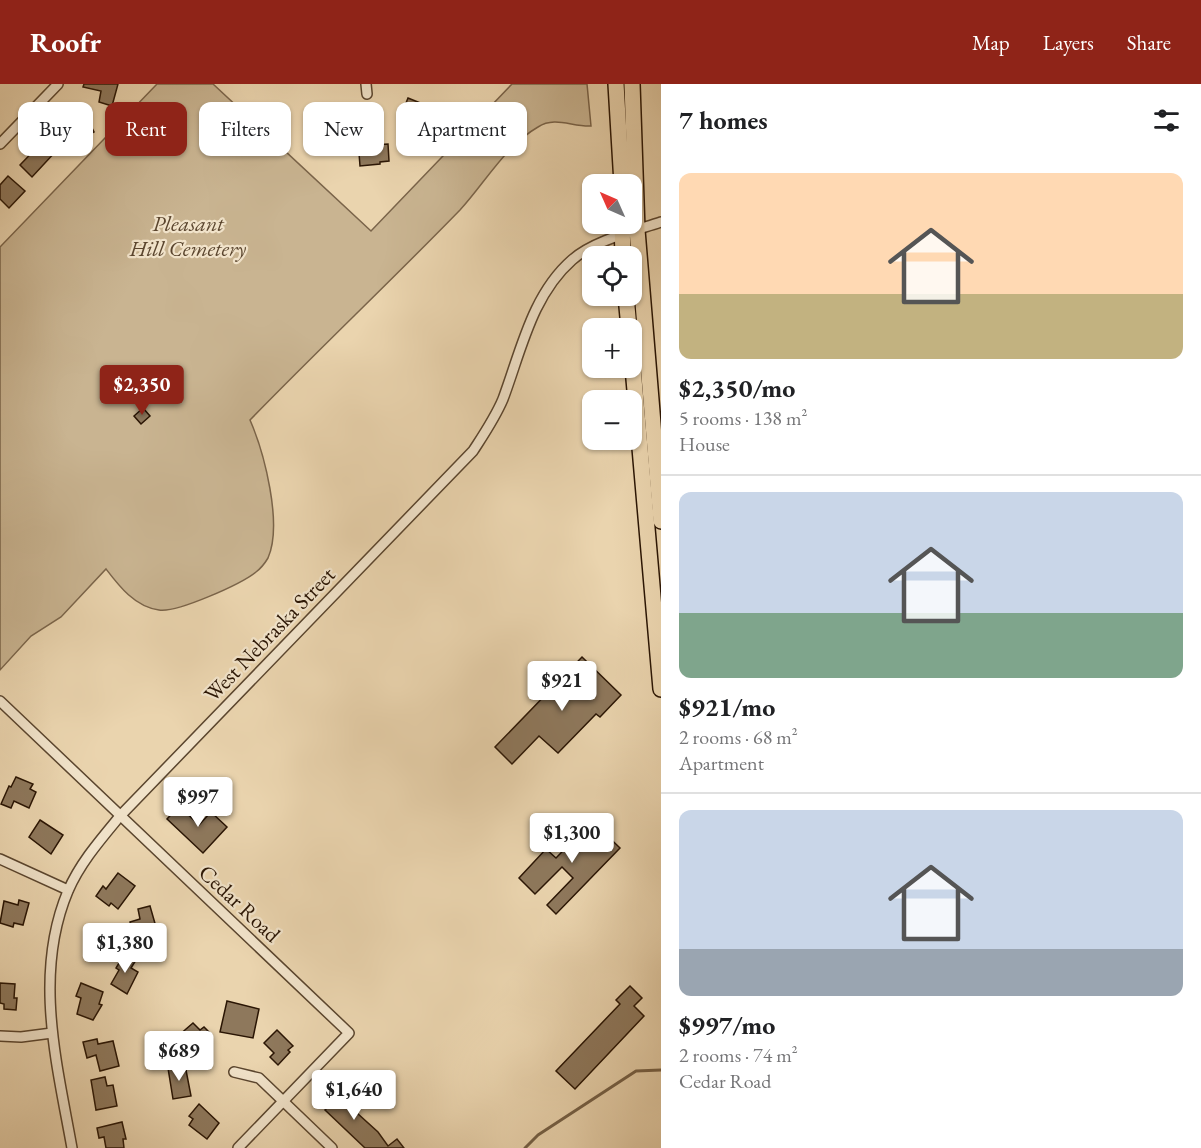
<!DOCTYPE html>
<meta charset="utf-8">
<style>
:root{--surface:#fff;--page:#f6f6f6;--text:#202124;--muted:#757577;--line:#e0e0e0;--accent:#8f2418}
body{margin:0;font-family:"EB Garamond",serif;background:var(--page);color:var(--text);height:100vh;display:flex;flex-direction:column;font-size:22px;white-space:nowrap}
*{box-sizing:border-box;margin:0}
p{font-size:20px;color:var(--muted)}
.icon{flex:none;width:33px;height:33px;fill:none;stroke:currentColor;stroke-width:2;stroke-linecap:round;stroke-linejoin:round}
.map{position:relative;flex:1;overflow:hidden}
.panel{display:flex;flex-direction:column;background:var(--surface);width:540px}
.panel>*{flex:none}
.hud{position:absolute;left:18px;top:18px;width:552px;height:54px;display:flex;gap:12px}
.needle{width:39px;rotate:315deg}
.tools{position:absolute;left:582px;top:90px;display:grid;gap:12px}
.tools a{display:grid;place-items:center;width:60px;height:60px;border-radius:12px;background:var(--surface);box-shadow:0 2px 4px #0004;font-size:30px}
.price{position:absolute;translate:-50% -51px;padding:0 14px;border-radius:6px;background:#fff;color:#222;font-size:20px;line-height:39px;filter:drop-shadow(0 2px 3px #0008)}
.price::after{content:'';position:absolute;left:50%;top:36px;width:18px;height:14px;margin-left:-9px;background:inherit;clip-path:polygon(0 0,100% 0,50% 100%)}
.price.current{background:var(--accent);color:#fff}
ul{padding:0;list-style:none}
li{display:grid;align-content:center;gap:12px;height:318px;padding:0 18px}
li+li{border-top:2px solid var(--line)}
li span{display:grid;place-items:center;height:186px;border-radius:12px;color:#555}
li>.icon{margin-inline-start:auto}
span .icon{width:108px;height:108px;fill:#fffc;stroke-width:1}
li b{font-size:26px}
h2{display:flex;justify-content:space-between;align-items:center;height:72px;padding:0 18px;font-size:26px}
.tag{padding:0 21px;border-radius:12px;background:var(--surface);box-shadow:0 2px 4px #0004;font-size:21px;line-height:54px}
.tag.current{background:var(--accent);color:#fff}
header{display:flex;align-items:center;gap:36px;box-sizing:border-box;height:84px;padding:0 30px;background:var(--accent);color:#fff}
header strong{font-size:28px}
nav{display:flex;gap:33px;margin-inline-start:auto;font-size:21px}
main{display:flex;flex:1;min-height:0}
.map>svg:first-child{display:block}
.green{fill:#c9b491;stroke:#7a644a;stroke-width:1.5}
.lines{fill:none;stroke-linecap:round;stroke-linejoin:round}
.stream{stroke:#766147;stroke-width:3}
.building{fill:#8e785c;stroke:#2a1504;stroke-width:1.5}
.minor-casing{stroke:#5a452e;stroke-width:12}
.primary-casing{stroke:#2a1504;stroke-width:18}
.minor{stroke:#f1e3ca;stroke-width:9}
.primary{stroke:#ead4ae;stroke-width:15}
.labels{text-anchor:middle;stroke-width:4.5;stroke-linejoin:round;paint-order:stroke}
.park-label{font-size:22px;font-style:italic;fill:#5a452e;stroke:#f1e3ca}
.street-label{font-size:22px;fill:#2a1504;stroke:#f1e3ca}
</style>
<header>
<strong>Roofr</strong>
<nav><a>Map</a><a>Layers</a><a>Share</a></nav>
</header>
<main>
<div class="map">
<svg width="661" height="1064" viewBox="0 0 661 1064">
<rect width="100%" height="100%" fill="#ead4ae"/>
<filter id="stains"><feTurbulence type="fractalNoise" baseFrequency=".00333" numOctaves="4"/><feColorMatrix values="0 0 0 0 .2 0 0 0 0 .09 0 0 0 0 .02 0 0 0 .5 -.17"/></filter>
<radialGradient id="worn" r=".72"><stop offset=".6" stop-color="#630" stop-opacity="0"/><stop offset="1" stop-color="#630" stop-opacity=".3"/></radialGradient>
<path class="green" d="M157 0H213L371 147 512 0H587L591 42C572 43 555 32 538 43 505 62 485 99 460 126 391 197 319 265 250 336 264 368 283 440 268 474 265 479 260 485 256 488 241 500 177 529 159 526 135 523 119 502 106 485L61 533 31 552 0 586V163Z"/>
<g class="lines">
<polyline class="stream" points="525,1064 538,1051 636,987 661,986"/>
</g>
<g class="building">
<polygon points="84,0 118,0 112,22 99,18 101,7 83,3"/>
<polygon points="408,14 430,23 422,42 406,35 410,26 404,24"/>
<polygon points="329,21 334,28 331,30 341,46 325,56 310,32"/>
<polygon points="84,28 94,48 76,58 69,47 79,42 74,34"/>
<polygon points="45,55 57,66 32,93 20,81"/>
<polygon points="371,55 371,61 388,60 389,77 380,78 380,80 360,82 358,56"/>
<polygon points="8,92 25,107 9,124 0,115 0,101"/>
<polygon points="143,324 150,332 141,340 134,332"/>
<polygon points="582,573 621,611 600,633 596,630 558,669 539,652 512,680 495,663"/>
<polygon points="16,693 33,700 30,705 36,708 29,724 14,717 11,724 1,720 9,702 11,703"/>
<polygon points="179,722 199,741 211,728 227,743 203,769 167,735"/>
<polygon points="40,736 63,751 51,770 29,753"/>
<polygon points="592,737 620,764 556,830 547,821 573,794 562,783 535,810 519,794 546,765 556,774"/>
<polygon points="118,789 135,802 118,825 111,819 109,822 96,812 103,802 106,805"/>
<polygon points="19,816 29,819 23,841 14,839 13,843 0,839 4,817 18,821"/>
<polygon points="150,822 156,843 159,842 164,858 138,866 130,838 140,835 138,825"/>
<polygon points="125,869 136,876 131,884 138,888 127,910 111,900 119,886 116,884"/>
<polygon points="0,899 15,900 14,914 17,914 16,926 4,925 4,920 0,919"/>
<polygon points="81,899 103,908 99,920 102,921 93,936 77,930 81,914 76,912"/>
<polygon points="630,902 642,914 634,922 644,932 575,1005 556,987 620,920 616,916"/>
<polygon points="227,917 259,925 253,954 220,948"/>
<polygon points="193,939 200,946 204,943 212,951 200,963 198,960 188,970 176,958 180,954 178,952"/>
<polygon points="277,946 293,962 288,966 290,968 278,981 270,973 274,969 264,959"/>
<polygon points="97,955 98,960 113,957 119,982 100,987 96,971 87,974 83,958"/>
<polygon points="185,981 191,1012 173,1015 168,984"/>
<polygon points="105,993 107,1002 113,1001 117,1022 96,1026 91,996"/>
<polygon points="333,1001 349,1017 346,1019 378,1048 388,1062 397,1055 404,1064 365,1064 325,1026 327,1024 319,1016"/>
<polygon points="199,1020 219,1039 207,1055 189,1041 193,1035 189,1032"/>
<polygon points="122,1038 126,1055 123,1055 124,1064 106,1064 104,1053 99,1054 97,1044"/>
</g>
<g class="lines">
<defs>
<g id="minor">
<polyline points="366,0 367,10"/>
<polyline points="0,60 58,0"/>
<polyline points="0,617 349,949 238,1064"/>
<polyline points="0,775 68,806"/>
<polyline points="0,952 21,953 52,949"/>
<polyline points="234,988 259,994 332,1064"/>
<path d="M72 1064C57 980 33 890 68 807 80 779 101 755 120 732L473 367C484 350 495 334 503 315 521 267 532 211 572 176 593 157 634 147 661 138"/>
</g>
<g id="primary">
<polyline points="616,0 622,100"/>
<polyline points="632,0 637,146 661,437"/>
<polyline points="622,140 623,172"/>
<polyline points="626,212 629,244"/>
<polyline points="632,272 661,605"/>
</g>
</defs>
<use href="#minor" class="minor-casing"/>
<use href="#primary" class="primary-casing"/>
<use href="#minor" class="minor"/>
<use href="#primary" class="primary"/>
</g>
<g class="labels">
<g class="park-label">
<text x="188" y="147">Pleasant<tspan x="188" dy="25">Hill Cemetery</tspan></text>
</g>
<g class="street-label">
<text transform="translate(269 550) rotate(-46)" y="8">West Nebraska Street</text>
<text transform="translate(240 819) rotate(43)" y="8">Cedar Road</text>
</g>
</g>
<rect width="100%" height="100%" filter="url(#stains)"/>
<rect width="100%" height="100%" fill="url(#worn)"/>
</svg>
<div class="tools">
<a><svg class="needle" viewBox="-14 -14 28 28"><path d="M0-13l5 13h-10z" fill="#e53935"/><path d="M0 13l5-13h-10z" fill="#757577"/></svg></a>
<a><svg class="icon" aria-label="locate" viewBox="0 0 24 24"><circle cx="12" cy="12" r="6"/><path d="M12 2v4M12 18v4M2 12h4M18 12h4"/></svg></a>
<a>+</a>
<a>−</a>
</div>
<b class="price current" style="left:142px;top:332px">$2,350</b>
<b class="price" style="left:562px;top:628px">$921</b>
<b class="price" style="left:198px;top:744px">$997</b>
<b class="price" style="left:572px;top:780px">$1,300</b>
<b class="price" style="left:125px;top:890px">$1,380</b>
<b class="price" style="left:179px;top:998px">$689</b>
<b class="price" style="left:354px;top:1037px">$1,640</b>
<div class="hud">
<a class="tag">Buy</a>
<a class="tag current">Rent</a>
<a class="tag">Filters</a>
<a class="tag">New</a>
<a class="tag">Apartment</a>
</div>
</div>
<section class="panel">
<h2>7 homes<svg class="icon" aria-label="filters" viewBox="0 0 24 24"><path d="M4 7h16M4 17h16"/><circle cx="9" cy="7" r="2"/><circle cx="15" cy="17" r="2"/></svg></h2>
<ul>
<li><span style="background:linear-gradient(#ffd9b3 65%,#c2b280 0)"><svg class="icon" aria-label="home" viewBox="0 0 24 24"><path d="M3 11l9-7 9 7M6 9v11h12V9"/></svg></span><div><b>$2,350/mo</b><p>5 rooms · 138 m²</p><p>House</p></div></li>
<li><span style="background:linear-gradient(#c9d6e8 65%,#7fa58c 0)"><svg class="icon" aria-label="home" viewBox="0 0 24 24"><path d="M3 11l9-7 9 7M6 9v11h12V9"/></svg></span><div><b>$921/mo</b><p>2 rooms · 68 m²</p><p>Apartment</p></div></li>
<li><span style="background:linear-gradient(#c9d6e8 75%,#9aa5b1 0)"><svg class="icon" aria-label="home" viewBox="0 0 24 24"><path d="M3 11l9-7 9 7M6 9v11h12V9"/></svg></span><div><b>$997/mo</b><p>2 rooms · 74 m²</p><p>Cedar Road</p></div></li>
</ul>
</section>
</main>
